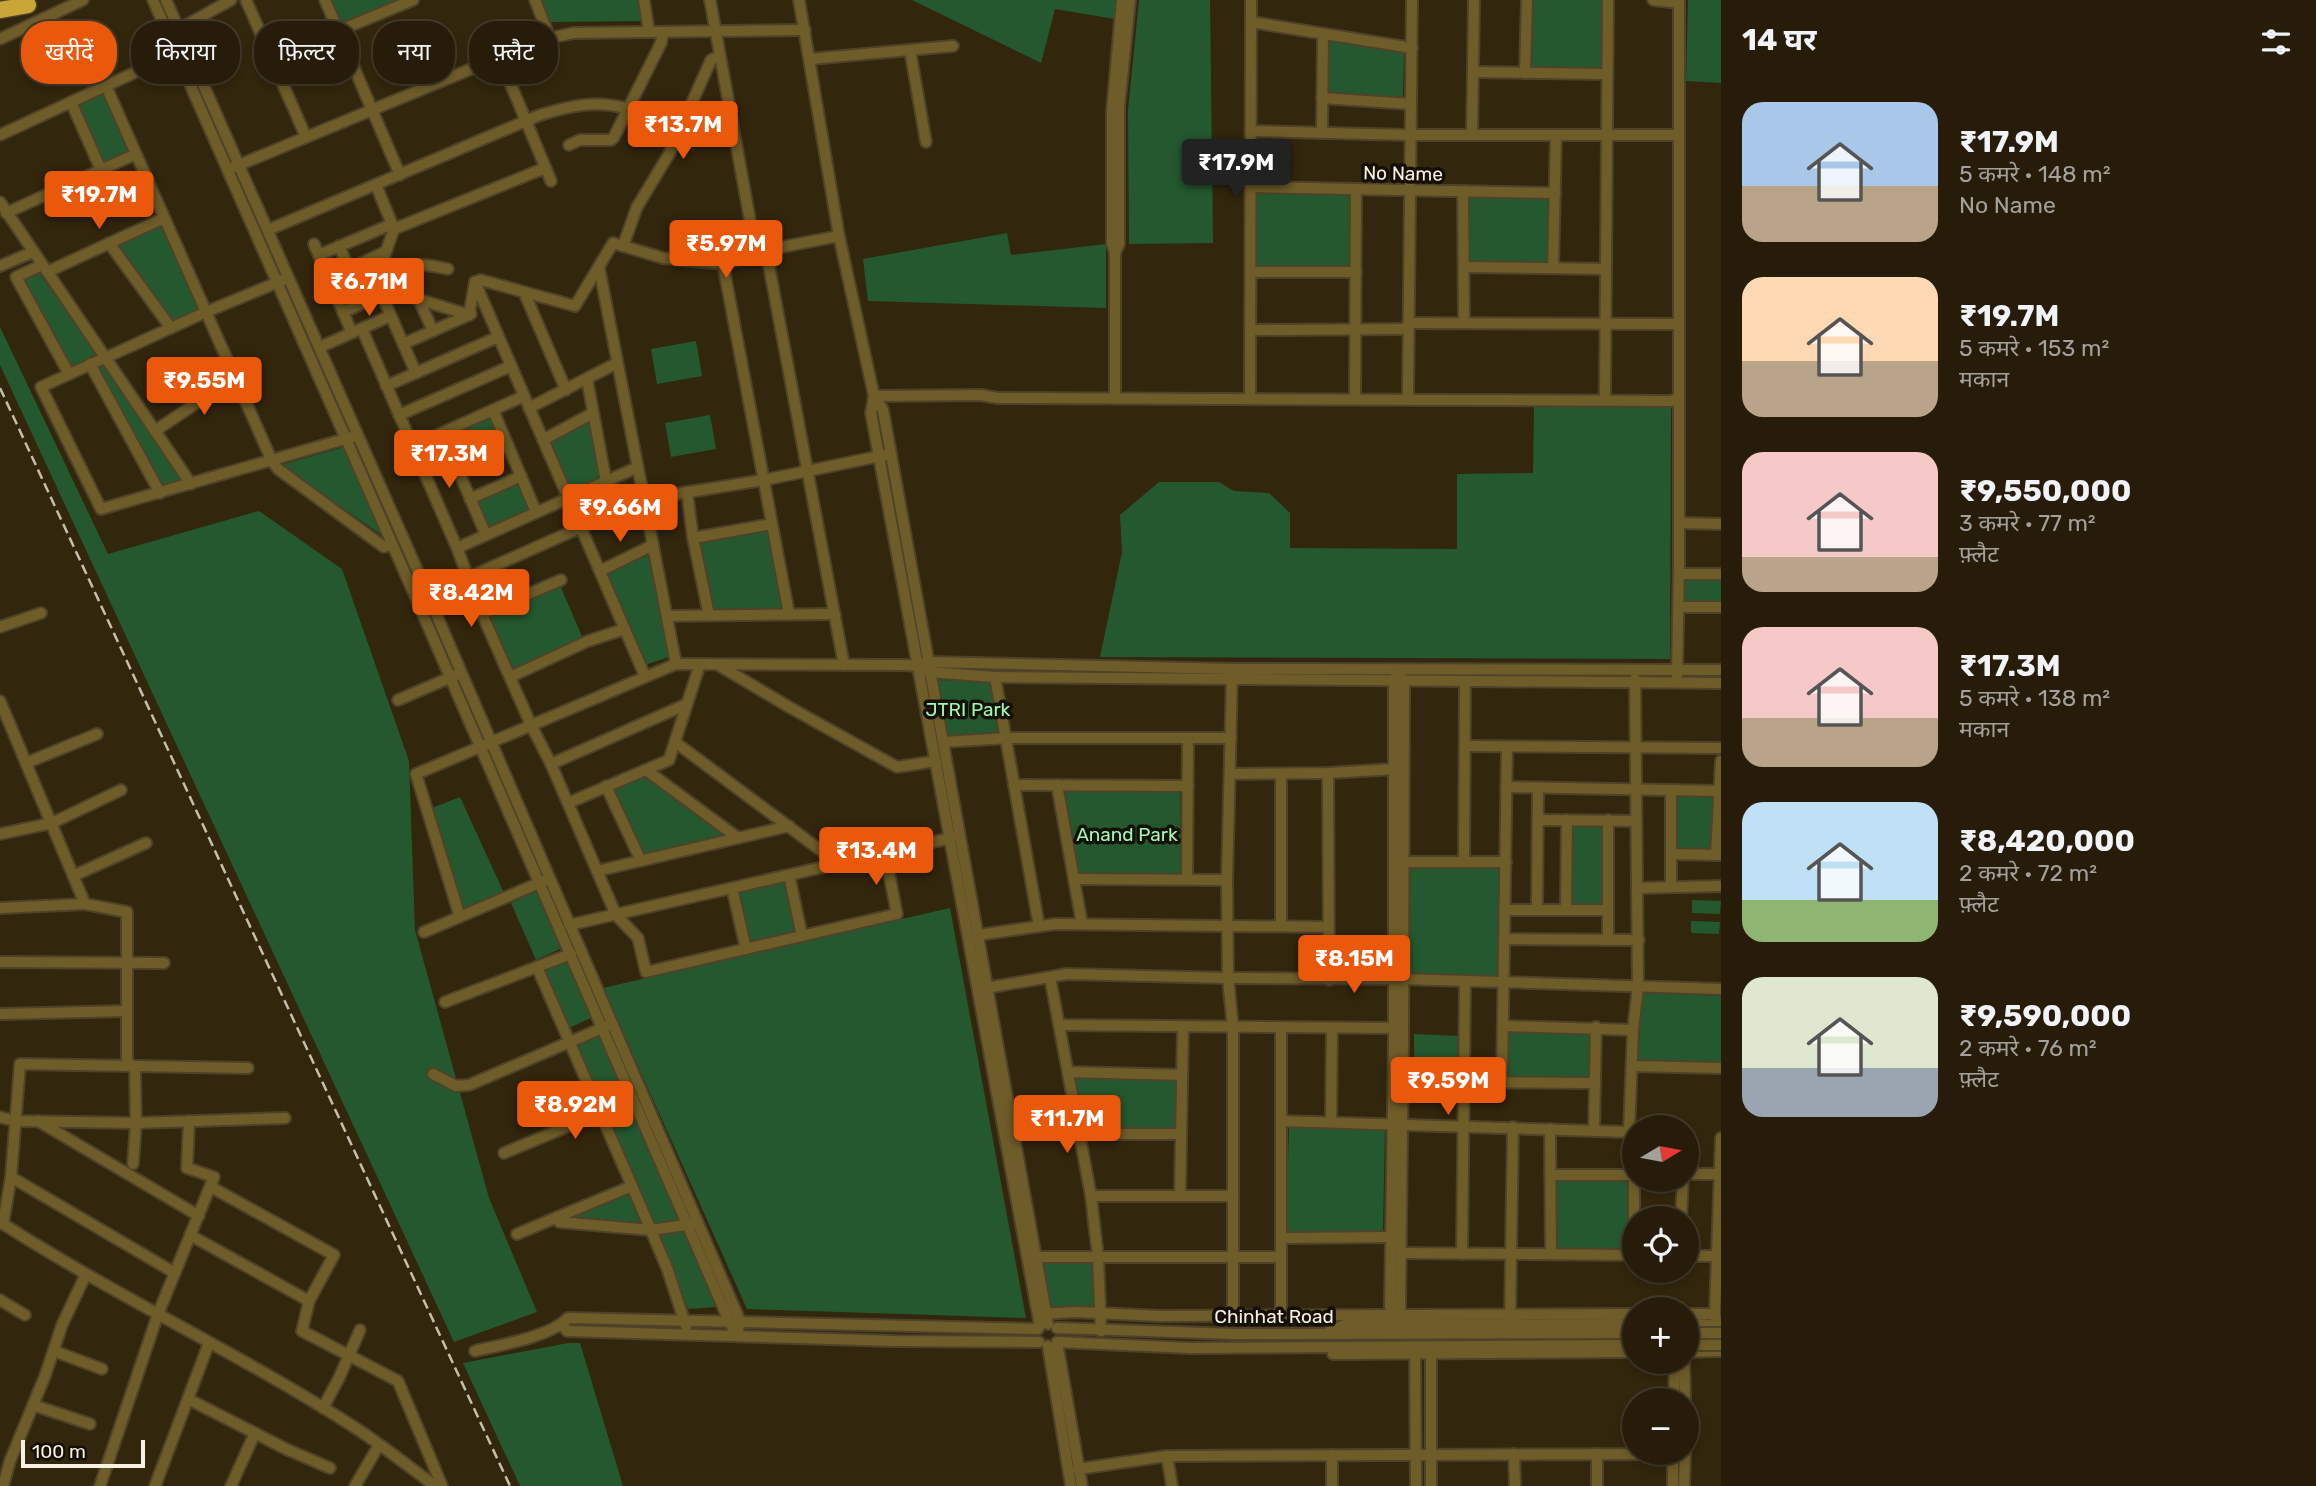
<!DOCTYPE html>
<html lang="hi">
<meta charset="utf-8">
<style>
:root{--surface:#261c09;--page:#2e2512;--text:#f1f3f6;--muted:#a4a19c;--line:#423a2a;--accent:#ea580c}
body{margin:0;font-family:Rubik,"Noto Sans Devanagari",sans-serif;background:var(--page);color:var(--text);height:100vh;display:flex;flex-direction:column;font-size:26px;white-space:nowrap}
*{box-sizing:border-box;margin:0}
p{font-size:23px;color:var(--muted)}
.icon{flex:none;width:38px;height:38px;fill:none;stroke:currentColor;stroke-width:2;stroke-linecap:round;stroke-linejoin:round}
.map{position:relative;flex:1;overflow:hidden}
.details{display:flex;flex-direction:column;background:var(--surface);width:595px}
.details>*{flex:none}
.guide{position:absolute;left:21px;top:21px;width:665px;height:63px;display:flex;gap:14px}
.needle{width:46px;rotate:80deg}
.fabs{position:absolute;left:1622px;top:1115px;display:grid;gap:14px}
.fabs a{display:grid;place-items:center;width:77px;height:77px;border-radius:50%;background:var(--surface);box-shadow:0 4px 10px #0003,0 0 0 2px var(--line);font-size:35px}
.scale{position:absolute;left:21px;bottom:18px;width:124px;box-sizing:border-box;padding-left:7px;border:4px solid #f8f0e0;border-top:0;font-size:19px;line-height:24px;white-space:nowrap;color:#f8f0e0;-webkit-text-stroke:5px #151006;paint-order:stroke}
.price{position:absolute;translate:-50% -60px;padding:0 16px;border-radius:7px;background:var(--accent);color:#fff;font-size:23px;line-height:46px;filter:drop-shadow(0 2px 4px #0008)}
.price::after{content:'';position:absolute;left:50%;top:42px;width:21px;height:16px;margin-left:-10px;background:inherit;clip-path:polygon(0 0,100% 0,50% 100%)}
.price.on{background:#222;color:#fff}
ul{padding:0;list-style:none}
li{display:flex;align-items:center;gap:21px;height:175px;padding:0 21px}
li span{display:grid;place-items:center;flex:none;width:196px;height:140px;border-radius:21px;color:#555}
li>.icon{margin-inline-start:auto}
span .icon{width:84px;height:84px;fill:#fffc;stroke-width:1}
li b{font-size:30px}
h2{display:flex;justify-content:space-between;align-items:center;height:84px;padding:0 21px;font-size:30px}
.pill{padding:0 24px;border-radius:28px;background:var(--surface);box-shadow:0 4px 10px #0003,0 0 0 2px var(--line);font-size:24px;line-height:63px}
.pill.on{background:var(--accent);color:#fff}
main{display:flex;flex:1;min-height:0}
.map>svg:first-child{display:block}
.green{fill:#245930}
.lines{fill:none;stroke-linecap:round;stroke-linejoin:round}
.minor-casing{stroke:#4e422a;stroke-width:14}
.highway-casing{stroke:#4e422a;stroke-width:19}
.minor{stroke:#6f5d29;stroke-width:10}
.highway{stroke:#caa537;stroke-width:16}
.rail{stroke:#c7beac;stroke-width:2.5;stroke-dasharray:10 5;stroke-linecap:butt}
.minor-bridge-casing{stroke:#4e422a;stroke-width:14;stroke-linecap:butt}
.minor-bridge{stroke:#6f5d29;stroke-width:10}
.labels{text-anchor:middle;stroke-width:7;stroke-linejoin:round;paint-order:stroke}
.street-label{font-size:19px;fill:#f8f0e0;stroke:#151006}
.park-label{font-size:19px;fill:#9ff9ae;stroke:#151006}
</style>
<main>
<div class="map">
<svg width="1721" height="1486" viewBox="0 0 1721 1486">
<rect width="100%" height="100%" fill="#32260c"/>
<g class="green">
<polygon points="331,0 397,0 341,23"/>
<polygon points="541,0 638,0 641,21 551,22"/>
<polygon points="912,0 1117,0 1115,19 1055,9 1041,63"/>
<polygon points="1139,0 1210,0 1213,243 1129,244 1128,110"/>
<polygon points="1531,0 1602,0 1602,69 1531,67"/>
<polygon points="1688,0 1721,0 1721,83 1686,81"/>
<polygon points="1327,41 1404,52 1403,97 1326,93"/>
<polygon points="104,92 130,150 102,163 76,105"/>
<polygon points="1255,191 1352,192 1351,267 1254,266"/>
<polygon points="1468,197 1549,199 1549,263 1468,262"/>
<polygon points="160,225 199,309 172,321 118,243"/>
<polygon points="1007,233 1011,255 1106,244 1106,308 868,301 863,259"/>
<polygon points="38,271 97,355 70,367 21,279"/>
<polygon points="0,327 108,554 259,511 342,569 409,761 415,930 489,1198 537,1312 454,1342 0,365"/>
<polygon points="696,341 702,376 657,384 651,349"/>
<polygon points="102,363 182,482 163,488 96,366"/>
<polygon points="1671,406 1670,659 1100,657 1122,552 1120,515 1159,482 1219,482 1234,491 1269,493 1290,513 1290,548 1457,549 1457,474 1533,473 1534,407"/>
<polygon points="492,415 505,443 459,463 446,435"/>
<polygon points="710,415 716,449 671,457 665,423"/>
<polygon points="589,421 601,479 570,493 550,442"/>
<polygon points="344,447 383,536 281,465"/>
<polygon points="520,481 534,511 488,531 475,501"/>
<polygon points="767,528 783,609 713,610 700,541"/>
<polygon points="651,554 669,657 645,665 608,573"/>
<polygon points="1683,578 1721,579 1721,605 1682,603"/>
<polygon points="559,583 584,641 515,672 489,615"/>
<polygon points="931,680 991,681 1004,735 941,738"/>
<polygon points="644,777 727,836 644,857 613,790"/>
<polygon points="1065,792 1180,792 1181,877 1080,876"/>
<polygon points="1676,794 1713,795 1712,850 1675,849"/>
<polygon points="460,797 504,893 464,909 432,808"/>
<polygon points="1606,822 1605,909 1568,909 1569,823"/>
<polygon points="1407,866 1501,869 1499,978 1406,976"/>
<polygon points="785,882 797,931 748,942 737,893"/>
<polygon points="537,891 562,948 536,960 511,903"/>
<polygon points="1692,900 1721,901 1720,914 1692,913"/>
<polygon points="950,908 1026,1318 747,1309 603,988"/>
<polygon points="1691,921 1720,922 1719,934 1691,933"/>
<polygon points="568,960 593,1017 569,1028 542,972"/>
<polygon points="1642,993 1721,996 1721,1063 1638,1061"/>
<polygon points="596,1025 628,1097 604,1108 572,1035"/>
<polygon points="1506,1029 1593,1031 1591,1081 1504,1079"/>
<polygon points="1414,1034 1458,1036 1457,1099 1415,1098"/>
<polygon points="1075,1077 1177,1079 1176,1130 1084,1128"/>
<polygon points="632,1105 680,1220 654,1223 607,1116"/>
<polygon points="1289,1128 1385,1128 1383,1231 1286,1231"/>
<polygon points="1554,1176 1632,1178 1630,1250 1553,1252"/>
<polygon points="630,1192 645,1224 570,1217"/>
<polygon points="685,1230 717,1307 688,1309 659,1234"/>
<polygon points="1039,1261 1095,1261 1097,1311 1047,1309"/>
<polygon points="568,1343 580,1343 623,1486 520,1486 463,1363"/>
</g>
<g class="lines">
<defs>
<g id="minor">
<polyline points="153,0 412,589 729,1321 737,1335"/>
<polyline points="166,0 422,581 740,1321 737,1335"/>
<polyline points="246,0 306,137"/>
<polyline points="325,0 400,175"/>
<polyline points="535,0 550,38"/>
<polyline points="644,0 649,32"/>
<polyline points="710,0 756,253"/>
<polyline points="799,0 839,236 874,396 883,410 1048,1324"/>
<polyline points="1653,0 1679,3"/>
<polyline points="1251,22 1412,48"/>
<polyline points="179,29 231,0"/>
<polyline points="338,31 413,0"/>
<polyline points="0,39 83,0"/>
<polyline points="910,50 926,142"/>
<polyline points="499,56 551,181"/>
<polyline points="810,59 953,46"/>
<polyline points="1473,72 1607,74"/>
<polyline points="1525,73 1527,0"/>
<polyline points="106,86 272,461 278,469 384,547 392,544"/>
<polyline points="1322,98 1411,104"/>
<polyline points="71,102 101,170"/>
<polyline points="1251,131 1410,135 1677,135"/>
<polyline points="1322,133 1323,34"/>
<polyline points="0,135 177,53"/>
<polyline points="1472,135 1474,0"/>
<polyline points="569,145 580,140 611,140 614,137 661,43 663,32"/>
<polyline points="234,167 541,40 573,33 805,30"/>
<polyline points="376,185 394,229 377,277 380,291 416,373"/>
<polyline points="1251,187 1555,193"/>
<polyline points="1463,191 1464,323"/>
<polyline points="0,202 191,484"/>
<polyline points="6,213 136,154"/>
<polyline points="394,229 545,168"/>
<path d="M268 230 540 115C573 105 595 100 629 109"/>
<polyline points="109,243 171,328"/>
<polyline points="314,244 352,333"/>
<polyline points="339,246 364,303"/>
<polyline points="623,246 637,207 669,154 711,60 720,56"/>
<polyline points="766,250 844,665"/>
<polyline points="1115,253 1119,244 1119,107 1130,0"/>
<polyline points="319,255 392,224"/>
<polyline points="723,264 789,614"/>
<polyline points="42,265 16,277 69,374"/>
<polyline points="0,266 33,252"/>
<polyline points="599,267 676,664"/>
<polyline points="1464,267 1606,269"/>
<polyline points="1553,268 1556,135"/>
<polyline points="349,269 385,252"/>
<polyline points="47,272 164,218"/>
<polyline points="1251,272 1356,272"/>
<polyline points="283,280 206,312 41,387 101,509 352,437"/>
<polyline points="475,282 645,676"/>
<polyline points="475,282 481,280 575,306 613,243 663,258 723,264 766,250 839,236"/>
<path d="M379 284C401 261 417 262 448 269"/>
<polyline points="380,291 389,290 469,315 475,282"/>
<polyline points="524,292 566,390"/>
<polyline points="419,300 433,331"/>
<polyline points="343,312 382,295"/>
<polyline points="1408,323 1679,324"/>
<polyline points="362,329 457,548 482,614 531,725 551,764 616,915 638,938 646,972 897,914 885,853"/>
<polyline points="1251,330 1408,329"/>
<polyline points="403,344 471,314"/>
<polyline points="320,347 390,316"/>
<polyline points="90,364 160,493"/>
<polyline points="587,379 606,481"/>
<polyline points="386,386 498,337"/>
<polyline points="1408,393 1412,0"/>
<polyline points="1605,394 1608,0"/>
<polyline points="874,396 871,413 1040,1326"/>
<polyline points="874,396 981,395 998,398 1671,401 1679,398"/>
<polyline points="1115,398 1115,253 1112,243 1112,112 1122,0"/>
<polyline points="1250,399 1251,0"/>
<polyline points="1355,399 1356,189"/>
<polyline points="529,408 617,363"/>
<polyline points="493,410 536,512"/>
<polyline points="399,415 511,366"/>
<polyline points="155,431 235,377"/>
<polyline points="442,433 486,535"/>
<polyline points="543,440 593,413"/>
<polyline points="413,446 524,396"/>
<polyline points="456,467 508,445"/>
<polyline points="687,492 693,538 709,615"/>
<polyline points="470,499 521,476"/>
<polyline points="1679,523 1721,524"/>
<polyline points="693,538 772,524"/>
<polyline points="457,548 638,467"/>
<polyline points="600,571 653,545"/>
<polyline points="1679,574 1721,574"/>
<polyline points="424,601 467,578 645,499 764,480 885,455"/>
<polyline points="1679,607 1721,607"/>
<polyline points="482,614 561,580"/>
<polyline points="667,616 835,614"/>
<polyline points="0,627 41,613"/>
<polyline points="921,665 927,662 1232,669 1721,670"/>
<polyline points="720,666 789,707 897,767 936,761"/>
<polyline points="1232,675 1227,880 1228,978 1233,1028 1233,1316"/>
<polyline points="1677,676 1679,564 1679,0"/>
<polyline points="510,677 588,641 625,629"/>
<polyline points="995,677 1039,926"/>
<polyline points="398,700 456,675"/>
<polyline points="0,701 85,904"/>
<polyline points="675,742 839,864"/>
<polyline points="943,742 1008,738 1231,738"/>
<polyline points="1465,746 1721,748"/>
<polyline points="26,763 97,734"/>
<polyline points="551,764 687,704"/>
<polyline points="646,770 738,838"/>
<polyline points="1328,773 1329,980"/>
<polyline points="1230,774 1328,773 1394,769"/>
<polyline points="1014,785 1188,786"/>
<polyline points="1057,785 1082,924"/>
<polyline points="606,786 641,861"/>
<polyline points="1506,787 1719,791"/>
<polyline points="1671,790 1671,887"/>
<polyline points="568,803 669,760 700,664"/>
<polyline points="1538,820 1636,821"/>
<polyline points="0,834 52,823 121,790"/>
<polyline points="1671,854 1721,855"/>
<polyline points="1716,855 1721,761"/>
<polyline points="1404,862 1506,862"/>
<polyline points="1464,862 1465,681"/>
<polyline points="597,871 789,826"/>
<polyline points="789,875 802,936"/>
<polyline points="73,876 146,843"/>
<polyline points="1074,879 1227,880"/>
<polyline points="1187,879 1188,738"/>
<polyline points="732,888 746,949"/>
<polyline points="1639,888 1721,886"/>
<polyline points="0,908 85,904 127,912 127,1060 135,1071 136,1123 285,1118"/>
<polyline points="1505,910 1608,910"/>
<polyline points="1537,910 1538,788"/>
<polyline points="1566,910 1567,820"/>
<polyline points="460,917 416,774 676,664 905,665 919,666 929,672 995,677 1721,683"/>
<polyline points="569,925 951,838"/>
<polyline points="1281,926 1281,774"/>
<polyline points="424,932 544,881"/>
<polyline points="978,935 1055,924 1328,927"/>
<polyline points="1505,939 1639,940"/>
<polyline points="1608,940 1608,820"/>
<polyline points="0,962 164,963"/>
<polyline points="537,967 632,1186 667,1268 686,1326"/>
<polyline points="1050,977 1091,1196 1098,1257 1101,1331"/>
<polyline points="986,988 1067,974 1228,978 1403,979 1721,989"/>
<polyline points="445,1002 571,954"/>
<polyline points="0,1014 127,1011"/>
<polyline points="1059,1025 1394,1028"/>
<polyline points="1504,1026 1633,1030"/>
<polyline points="1632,1066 1721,1068"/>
<polyline points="1068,1072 1182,1075"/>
<polyline points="433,1074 456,1086 469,1085 607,1026"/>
<polyline points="1464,1082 1595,1083"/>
<polyline points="1502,1082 1507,747"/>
<polyline points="0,1117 15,1121 136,1123 133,1164"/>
<polyline points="38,1121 199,1216"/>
<polyline points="1281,1121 1629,1132"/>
<polyline points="1331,1122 1332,1028"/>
<polyline points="1550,1129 1551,1254"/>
<polyline points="1594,1130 1596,1027"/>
<polyline points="1079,1134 1181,1134"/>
<polyline points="504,1153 633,1099"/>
<polyline points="1687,1174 1720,1174"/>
<polyline points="1550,1175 1634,1175"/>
<polyline points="11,1177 175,1273"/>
<polyline points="211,1187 334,1255 309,1301 302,1331 398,1381 442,1486"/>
<polyline points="1091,1196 1233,1196"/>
<polyline points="1180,1196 1183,1027"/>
<polyline points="557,1217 559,1222 651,1230 693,1224"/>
<polyline points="1681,1218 1683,1180"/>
<path d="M0 1222C115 1296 239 1353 354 1427 382 1445 408 1466 435 1486"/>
<polyline points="3,1224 11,1177 20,1064 248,1068"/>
<polyline points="517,1234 632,1186"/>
<polyline points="190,1235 309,1301"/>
<polyline points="1281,1238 1391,1237"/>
<polyline points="1634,1249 1634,1175 1629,1132 1633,1030 1638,987 1635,679"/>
<polyline points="1401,1253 1634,1255"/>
<polyline points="1462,1254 1465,981"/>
<polyline points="1687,1256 1718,1256"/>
<polyline points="1036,1257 1281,1257"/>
<polyline points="0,1300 25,1315"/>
<polyline points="1039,1314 1077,1312 1160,1316 1634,1314"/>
<polyline points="1687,1314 1715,1314"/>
<polyline points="1281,1315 1281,1028"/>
<polyline points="1395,1315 1400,1308 1403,1042 1404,681 1401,676"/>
<polyline points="1510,1321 1513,1127"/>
<polyline points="562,1324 567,1331 895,1341 1039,1342"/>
<polyline points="1687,1324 1717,1325"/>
<polyline points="1394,1325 1395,1315 1390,1307 1394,1041 1394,681 1396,675"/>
<polyline points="1057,1328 1234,1334 1634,1333"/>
<polyline points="1330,1331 1345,1325 1634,1324"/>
<polyline points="1048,1346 1071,1486"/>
<polyline points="54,1351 102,1369"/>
<path d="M475 1351C500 1345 550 1337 568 1318L1038 1329"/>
<polyline points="1687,1352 1720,1351 1715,1314 1721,1138"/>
<polyline points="1333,1354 1634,1352"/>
<polyline points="1415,1354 1416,1486"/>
<polyline points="1431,1354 1431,1486"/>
<polyline points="1684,1362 1685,1400"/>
<polyline points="188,1399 286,1449 330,1468"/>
<polyline points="1674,1400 1675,1362"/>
<polyline points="33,1405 90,1424"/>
<polyline points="323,1408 339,1378 360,1330"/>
<polyline points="1514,1454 1515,1486"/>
<polyline points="1332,1455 1332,1486"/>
<polyline points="1167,1456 1172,1486"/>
<polyline points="1078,1469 1167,1456 1685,1454"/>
<polyline points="3,1486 10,1461 45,1376 62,1325 86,1274"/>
<polyline points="100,1486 158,1314 214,1177 187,1168 189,1121"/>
<polyline points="155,1486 209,1343"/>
<polyline points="231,1486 255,1433"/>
<polyline points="355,1486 379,1445"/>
<polyline points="1082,1486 1057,1342 1190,1348 1634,1345"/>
<polyline points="1597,1486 1597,1454"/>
<polyline points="1673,1486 1673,1452"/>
<polyline points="1684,1486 1685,1452"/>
</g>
<polyline id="highway" points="0,10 28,5"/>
</defs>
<use href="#minor" class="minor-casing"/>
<use href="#highway" class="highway-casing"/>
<use href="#minor" class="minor"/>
<use href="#highway" class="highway"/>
<polyline class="rail" points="0,388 510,1486"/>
<defs>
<g id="minor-bridge">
<polyline points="1687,1333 1721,1333"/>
<polyline points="1687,1345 1721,1345"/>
</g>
</defs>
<use href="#minor-bridge" class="minor-bridge-casing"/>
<use href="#minor-bridge" class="minor-bridge"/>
</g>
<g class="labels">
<g class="street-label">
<text transform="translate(1403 173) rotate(1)" y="7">No Name</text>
<text x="1274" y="1323">Chinhat Road</text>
</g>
<g class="park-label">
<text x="968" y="716">JTRI Park</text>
<text x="1127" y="841">Anand Park</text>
</g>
</g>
</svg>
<div class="fabs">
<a><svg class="needle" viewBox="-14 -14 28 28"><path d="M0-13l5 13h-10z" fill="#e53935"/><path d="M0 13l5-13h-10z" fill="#a4a19c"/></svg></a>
<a><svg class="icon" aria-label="locate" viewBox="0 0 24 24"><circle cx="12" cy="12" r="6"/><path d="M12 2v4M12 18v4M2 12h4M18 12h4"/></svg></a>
<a>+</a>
<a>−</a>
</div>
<div class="scale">100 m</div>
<b class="price" style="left:683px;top:161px">₹13.7M</b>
<b class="price on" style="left:1236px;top:199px">₹17.9M</b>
<b class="price" style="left:99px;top:231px">₹19.7M</b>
<b class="price" style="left:726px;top:280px">₹5.97M</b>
<b class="price" style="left:369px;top:318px">₹6.71M</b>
<b class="price" style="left:204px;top:417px">₹9.55M</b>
<b class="price" style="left:449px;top:490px">₹17.3M</b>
<b class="price" style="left:620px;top:544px">₹9.66M</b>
<b class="price" style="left:471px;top:629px">₹8.42M</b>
<b class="price" style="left:876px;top:887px">₹13.4M</b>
<b class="price" style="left:1354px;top:995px">₹8.15M</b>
<b class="price" style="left:1448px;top:1117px">₹9.59M</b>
<b class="price" style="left:575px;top:1141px">₹8.92M</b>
<b class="price" style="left:1067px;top:1155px">₹11.7M</b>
<div class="guide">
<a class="pill on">खरीदें</a>
<a class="pill">किराया</a>
<a class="pill">फ़िल्टर</a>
<a class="pill">नया</a>
<a class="pill">फ़्लैट</a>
</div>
</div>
<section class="details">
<h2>14 घर<svg class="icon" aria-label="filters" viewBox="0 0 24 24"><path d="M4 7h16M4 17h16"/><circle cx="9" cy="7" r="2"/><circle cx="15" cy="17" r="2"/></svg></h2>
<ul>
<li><span style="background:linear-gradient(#a9c7e8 60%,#b9a48a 0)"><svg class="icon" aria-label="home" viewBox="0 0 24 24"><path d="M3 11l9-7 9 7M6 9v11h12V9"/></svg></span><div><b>₹17.9M</b><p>5 कमरे · 148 m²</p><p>No Name</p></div></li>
<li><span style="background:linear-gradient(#ffd9b3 60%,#b9a48a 0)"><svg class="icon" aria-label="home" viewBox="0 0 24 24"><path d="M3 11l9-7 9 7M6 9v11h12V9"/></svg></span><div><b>₹19.7M</b><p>5 कमरे · 153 m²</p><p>मकान</p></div></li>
<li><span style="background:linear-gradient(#f6c9c9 75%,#b9a48a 0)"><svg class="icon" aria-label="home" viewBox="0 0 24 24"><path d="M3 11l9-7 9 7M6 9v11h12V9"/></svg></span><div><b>₹9,550,000</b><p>3 कमरे · 77 m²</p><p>फ़्लैट</p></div></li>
<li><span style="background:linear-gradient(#f6c9c9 65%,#b9a48a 0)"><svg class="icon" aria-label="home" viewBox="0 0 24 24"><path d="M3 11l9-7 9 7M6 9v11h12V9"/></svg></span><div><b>₹17.3M</b><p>5 कमरे · 138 m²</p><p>मकान</p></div></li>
<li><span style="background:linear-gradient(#bfe0f5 70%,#8fb573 0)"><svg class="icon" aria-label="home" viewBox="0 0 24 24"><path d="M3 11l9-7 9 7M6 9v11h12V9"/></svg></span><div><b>₹8,420,000</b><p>2 कमरे · 72 m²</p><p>फ़्लैट</p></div></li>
<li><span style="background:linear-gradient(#dfe7d0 65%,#9aa5b1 0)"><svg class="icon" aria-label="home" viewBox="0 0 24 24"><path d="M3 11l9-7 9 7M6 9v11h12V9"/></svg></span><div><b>₹9,590,000</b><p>2 कमरे · 76 m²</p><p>फ़्लैट</p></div></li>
</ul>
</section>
</main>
